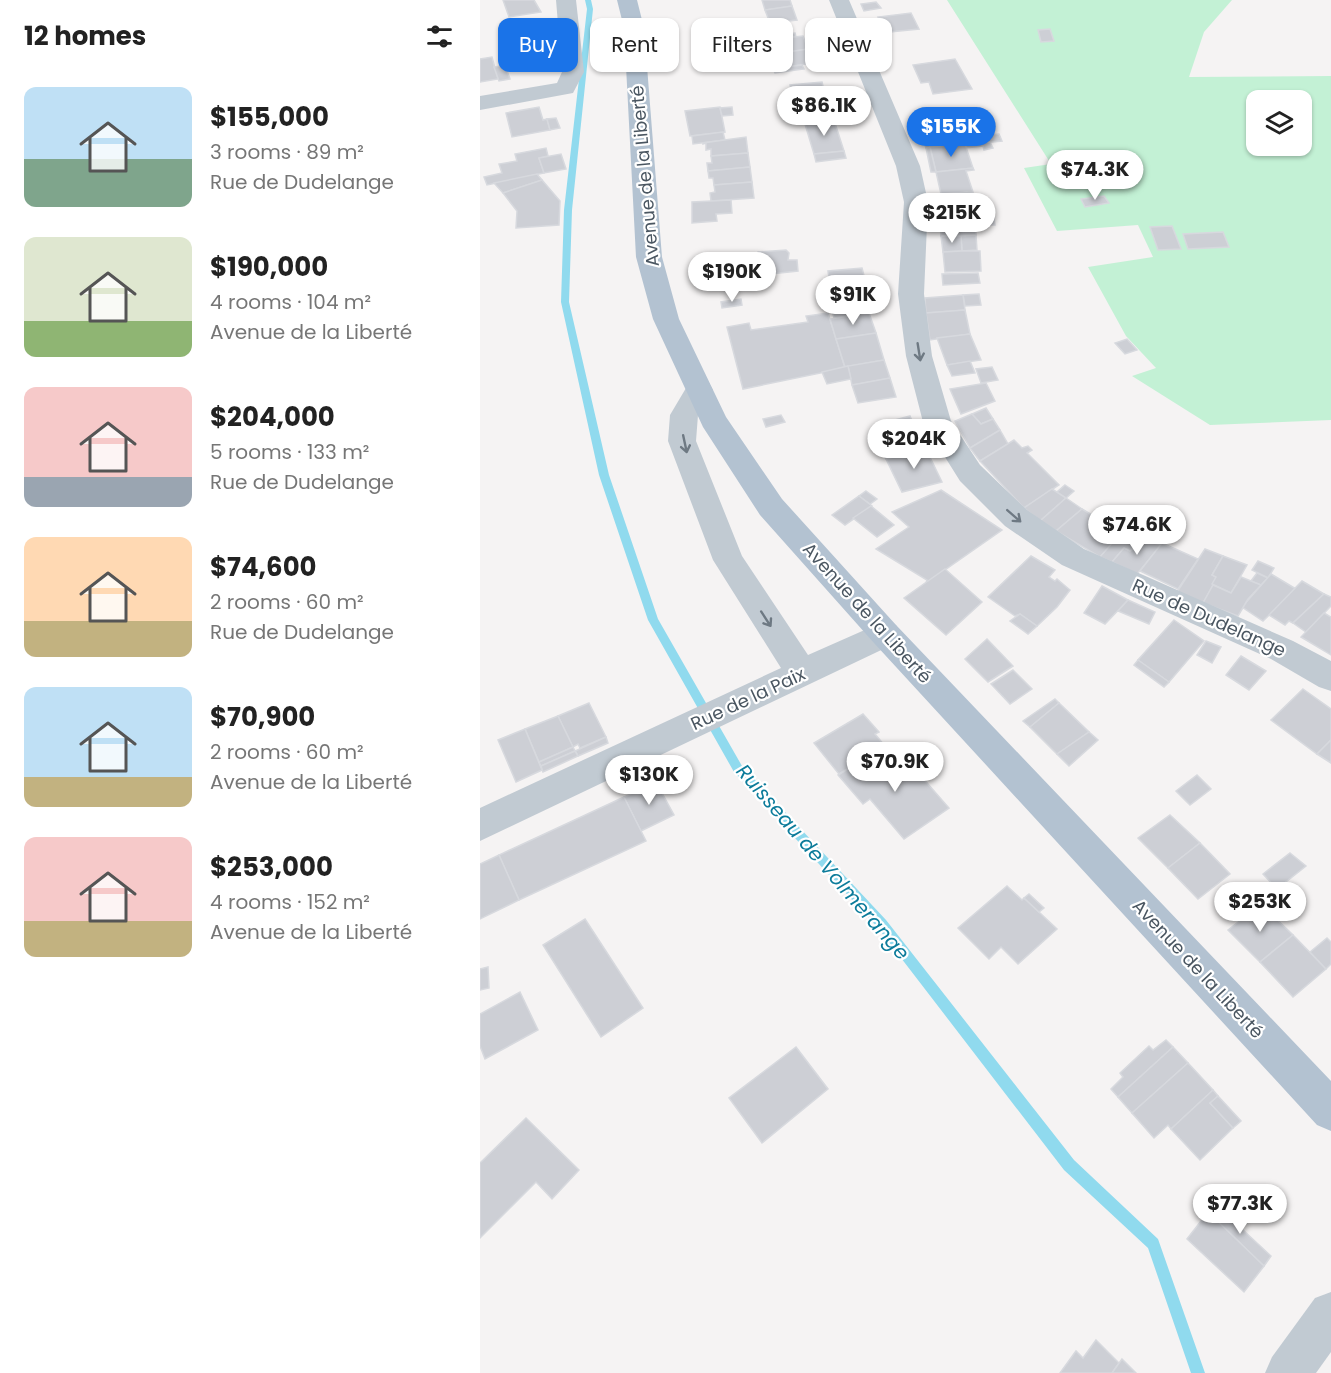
<!DOCTYPE html>
<meta charset="utf-8">
<style>
:root{--surface:#fff;--page:#f6f6f6;--text:#222;--muted:#767676;--accent:#1a73e8}
body{margin:0;font-family:Poppins,sans-serif;background:var(--page);color:var(--text);height:100vh;display:flex;flex-direction:column;font-size:22px;white-space:nowrap}
*{box-sizing:border-box;margin:0}
p{font-size:20px;color:var(--muted)}
.icon{flex:none;width:33px;height:33px;fill:none;stroke:currentColor;stroke-width:2;stroke-linecap:round;stroke-linejoin:round}
.map{position:relative;flex:1;overflow:hidden}
.details{display:flex;flex-direction:column;background:var(--surface);width:480px}
.details>*{flex:none}
.hud{position:absolute;left:18px;top:18px;width:570px;height:54px;display:flex;gap:12px}
.buttons{position:absolute;left:766px;top:90px;display:grid;gap:12px}
.buttons a{display:grid;place-items:center;width:66px;height:66px;border-radius:12px;background:var(--surface);box-shadow:0 2px 4px #0004;font-size:30px}
.price{position:absolute;translate:-50% -51px;padding:0 14px;border-radius:21px;background:#fff;color:#222;font-size:20px;line-height:39px;filter:drop-shadow(0 2px 3px #0008)}
.price::after{content:'';position:absolute;left:50%;top:36px;width:18px;height:14px;margin-left:-9px;background:inherit;clip-path:polygon(0 0,100% 0,50% 100%)}
.price.on{background:var(--accent);color:#fff}
ul{padding:0;list-style:none}
li{display:flex;align-items:center;gap:18px;height:150px;padding:0 24px}
li span{display:grid;place-items:center;flex:none;width:168px;height:120px;border-radius:12px;color:#555}
li>.icon{margin-inline-start:auto}
span .icon{width:72px;height:72px;fill:#fffc;stroke-width:1}
li b{font-size:26px}
h2{display:flex;justify-content:space-between;align-items:center;height:72px;padding:0 24px;font-size:26px}
.pill{padding:0 21px;border-radius:12px;background:var(--surface);box-shadow:0 2px 4px #0004;font-size:21px;line-height:54px}
.pill.on{background:var(--accent);color:#fff}
main{display:flex;flex:1;min-height:0}
.map>svg:first-child{display:block}
.green{fill:#c3f1d5;fill-rule:evenodd}
.lines{fill:none;stroke-linecap:round;stroke-linejoin:round}
.stream{fill:#90daee;fill-rule:evenodd}
.building{fill:#cdcfd5;stroke:#d7d9de;stroke-width:1.5}
.minor{fill:#c1cad2;fill-rule:evenodd}
.major{fill:#b3c2d1;fill-rule:evenodd}
.oneway{stroke:#6e7983}
.labels{text-anchor:middle;stroke-width:4.5;stroke-linejoin:round;paint-order:stroke}
.street-label{font-size:18px;fill:#4a5661;stroke:#fff}
.water-label{font-size:20px;font-style:italic;fill:#0c7c9b;stroke:#fff}
</style>
<main>
<section class="details">
<h2>12 homes<svg class="icon" aria-label="filters" viewBox="0 0 24 24"><path d="M4 7h16M4 17h16"/><circle cx="9" cy="7" r="2"/><circle cx="15" cy="17" r="2"/></svg></h2>
<ul>
<li><span style="background:linear-gradient(#bfe0f5 60%,#7fa58c 0)"><svg class="icon" aria-label="home" viewBox="0 0 24 24"><path d="M3 11l9-7 9 7M6 9v11h12V9"/></svg></span><div><b>$155,000</b><p>3 rooms · 89 m²</p><p>Rue de Dudelange</p></div></li>
<li><span style="background:linear-gradient(#dfe7d0 70%,#8fb573 0)"><svg class="icon" aria-label="home" viewBox="0 0 24 24"><path d="M3 11l9-7 9 7M6 9v11h12V9"/></svg></span><div><b>$190,000</b><p>4 rooms · 104 m²</p><p>Avenue de la Liberté</p></div></li>
<li><span style="background:linear-gradient(#f6c9c9 75%,#9aa5b1 0)"><svg class="icon" aria-label="home" viewBox="0 0 24 24"><path d="M3 11l9-7 9 7M6 9v11h12V9"/></svg></span><div><b>$204,000</b><p>5 rooms · 133 m²</p><p>Rue de Dudelange</p></div></li>
<li><span style="background:linear-gradient(#ffd9b3 70%,#c2b280 0)"><svg class="icon" aria-label="home" viewBox="0 0 24 24"><path d="M3 11l9-7 9 7M6 9v11h12V9"/></svg></span><div><b>$74,600</b><p>2 rooms · 60 m²</p><p>Rue de Dudelange</p></div></li>
<li><span style="background:linear-gradient(#bfe0f5 75%,#c2b280 0)"><svg class="icon" aria-label="home" viewBox="0 0 24 24"><path d="M3 11l9-7 9 7M6 9v11h12V9"/></svg></span><div><b>$70,900</b><p>2 rooms · 60 m²</p><p>Avenue de la Liberté</p></div></li>
<li><span style="background:linear-gradient(#f6c9c9 70%,#c2b280 0)"><svg class="icon" aria-label="home" viewBox="0 0 24 24"><path d="M3 11l9-7 9 7M6 9v11h12V9"/></svg></span><div><b>$253,000</b><p>4 rooms · 152 m²</p><p>Avenue de la Liberté</p></div></li>
</ul>
</section>
<div class="map">
<svg width="851" height="1373" viewBox="0 0 851 1373">
<rect width="100%" height="100%" fill="#f5f3f3"/>
<path class="green" d="M467 0H752L724 32 709 77 851 76V420L730 425 652 376 676 368 646 336 608 267 673 257 658 225 577 231 544 168 571 164ZM777 100H822V146H777Z"/>
<g class="lines">
<polygon class="stream" points="105,0 111,0 113,9 92,210 89,302 129,475 178,619 262,766 406,920 594,1160 678,1239 725,1373 711,1373 668,1248 584,1170 398,928 254,772 168,620 119,475 81,302 84,210 107,9"/>
</g>
<g class="building">
<polygon points="23,0 54,0 61,12 29,17"/>
<polygon points="282,0 310,0 312,6 285,10"/>
<polygon points="396,2 401,8 384,11 381,4"/>
<polygon points="312,6 317,20 290,23 285,10"/>
<polygon points="431,13 439,29 410,32 406,23 402,24 398,17"/>
<polygon points="570,29 574,41 561,42 558,30"/>
<polygon points="315,33 316,37 295,39 298,47 290,48 286,37"/>
<polygon points="323,36 328,49 301,53 295,39"/>
<polygon points="66,38 74,61 37,68 29,44"/>
<polygon points="328,49 334,63 306,67 301,53"/>
<polygon points="12,57 18,79 0,82 0,59"/>
<polygon points="303,59 306,67 322,65 324,69 295,73 290,61"/>
<polygon points="475,59 492,89 453,94 449,82 441,83 433,65"/>
<polygon points="25,65 30,79 19,81 14,67"/>
<polygon points="342,82 346,99 314,101 310,85"/>
<polygon points="346,99 347,106 315,109 314,101"/>
<polygon points="59,107 63,120 67,119 70,130 32,137 26,113"/>
<polygon points="240,107 245,132 210,136 205,111"/>
<polygon points="252,107 253,115 242,116 240,108"/>
<polygon points="76,118 80,128 70,130 67,119"/>
<polygon points="354,120 364,151 334,154 325,124"/>
<polygon points="243,132 245,140 213,144 212,136"/>
<polygon points="519,134 522,141 446,148 444,142"/>
<polygon points="266,137 268,153 231,156 231,149 226,150 226,143 223,144 223,143"/>
<polygon points="510,142 513,148 504,150 503,146 486,148 485,144"/>
<polygon points="485,144 493,168 456,172 450,147"/>
<polygon points="450,147 456,172 451,172 446,148"/>
<polygon points="66,148 68,156 59,158 64,173 7,185 4,177 22,173 19,164 37,161 35,154"/>
<polygon points="364,151 366,158 336,162 334,154"/>
<polygon points="268,153 270,167 228,171 227,163 232,163 231,156"/>
<polygon points="81,154 86,169 64,173 59,158"/>
<polygon points="633,161 641,176 621,178 614,164"/>
<polygon points="270,167 272,182 234,185 233,178 229,178 228,171"/>
<polygon points="493,168 494,170 486,171 493,192 461,194 456,172"/>
<polygon points="57,174 62,180 23,193 14,183"/>
<polygon points="632,177 637,186 626,187 621,178"/>
<polygon points="62,180 80,201 79,225 36,228 37,211 23,193"/>
<polygon points="272,182 274,198 231,201 230,193 235,192 234,185"/>
<polygon points="487,192 489,199 468,202 466,194"/>
<polygon points="624,196 629,203 605,207 601,199"/>
<polygon points="251,200 252,213 236,214 237,221 212,223 212,202"/>
<polygon points="460,207 496,208 496,219 460,220"/>
<polygon points="514,218 515,225 496,225 496,219"/>
<polygon points="496,219 496,235 461,236 460,220"/>
<polygon points="692,226 701,249 678,250 670,227"/>
<polygon points="743,232 749,247 708,249 703,234"/>
<polygon points="496,235 497,250 482,251 481,236"/>
<polygon points="461,236 481,236 482,251 463,252"/>
<polygon points="306,250 309,253 308,260 317,260 318,271 291,274 291,270 278,271 278,252"/>
<polygon points="482,251 500,251 501,271 465,272 463,252"/>
<polygon points="278,255 278,271 265,271 265,256"/>
<polygon points="382,268 386,283 350,286 348,271"/>
<polygon points="498,273 500,283 463,285 462,274"/>
<polygon points="386,283 389,298 354,302 350,286"/>
<polygon points="499,294 501,305 485,306 483,295"/>
<polygon points="483,295 485,310 446,313 445,298"/>
<polygon points="261,299 262,305 242,308 241,302"/>
<polygon points="385,299 389,313 354,318 350,303"/>
<polygon points="485,310 490,334 450,340 446,313"/>
<polygon points="348,313 365,368 263,389 247,327 269,323 271,330 328,322 326,316"/>
<polygon points="389,313 396,333 356,339 350,319"/>
<polygon points="396,333 404,360 365,367 356,339"/>
<polygon points="490,334 501,360 467,365 457,338"/>
<polygon points="647,339 657,350 645,354 635,343"/>
<polygon points="404,360 410,378 372,385 368,366"/>
<polygon points="490,361 495,373 472,376 467,365"/>
<polygon points="368,366 371,379 347,384 342,372"/>
<polygon points="512,367 518,380 501,383 496,369"/>
<polygon points="410,378 416,397 378,403 372,385"/>
<polygon points="506,383 515,401 481,414 470,389"/>
<polygon points="506,408 513,419 501,424 492,414"/>
<polygon points="492,414 501,424 513,419 520,430 490,448 475,421"/>
<polygon points="301,415 305,422 286,427 283,419"/>
<polygon points="430,416 435,428 416,433 411,421"/>
<polygon points="520,430 528,444 500,461 490,448"/>
<polygon points="437,433 446,449 406,459 398,442"/>
<polygon points="534,440 542,448 548,446 552,450 547,453 579,485 544,508 500,461"/>
<polygon points="446,449 462,482 422,492 406,459"/>
<polygon points="585,485 594,491 586,498 577,492"/>
<polygon points="572,489 586,498 560,521 544,508"/>
<polygon points="461,490 522,530 446,583 447,580 396,549 429,527 412,512"/>
<polygon points="386,491 397,499 390,504 379,496"/>
<polygon points="379,496 392,506 365,525 352,515"/>
<polygon points="586,498 602,509 576,531 560,521"/>
<polygon points="391,506 414,525 397,537 373,518"/>
<polygon points="602,509 641,532 640,536 620,557 576,531"/>
<polygon points="651,528 664,531 663,540 650,551 644,548 632,562 620,557 640,534 648,536"/>
<polygon points="663,540 681,545 657,574 632,562 644,548 650,551"/>
<polygon points="682,543 718,559 698,589 660,571"/>
<polygon points="725,549 743,556 732,575 736,577 733,585 723,603 697,592"/>
<polygon points="551,556 575,570 569,577 575,581 577,579 590,590 577,607 557,626 540,614 535,616 508,597"/>
<polygon points="743,556 767,565 751,593 732,584 736,577 732,575"/>
<polygon points="778,561 794,568 788,578 772,570"/>
<polygon points="465,569 502,602 466,635 424,598"/>
<polygon points="777,573 788,578 781,585 771,581"/>
<polygon points="791,574 816,589 783,621 762,607"/>
<polygon points="761,577 781,585 768,599 758,616 723,603 733,585 751,593"/>
<polygon points="822,581 844,594 813,623 809,621 805,625 789,615"/>
<polygon points="622,586 648,600 625,624 604,613"/>
<polygon points="844,594 851,597 851,606 826,632 813,623"/>
<polygon points="648,600 675,612 669,624 638,611"/>
<polygon points="844,613 851,617 851,655 821,637"/>
<polygon points="540,614 557,626 548,634 530,621"/>
<polygon points="694,620 724,641 689,682 658,660"/>
<polygon points="507,639 533,666 508,682 485,659"/>
<polygon points="726,641 741,647 732,663 717,655"/>
<polygon points="761,656 786,671 769,690 746,675"/>
<polygon points="658,660 689,682 684,687 654,665"/>
<polygon points="533,670 552,689 530,704 511,684"/>
<polygon points="823,689 851,709 851,740 837,754 791,720"/>
<polygon points="575,699 579,703 550,727 543,721"/>
<polygon points="109,703 126,737 100,748 98,744 93,747 78,716"/>
<polygon points="579,703 609,732 577,754 550,727"/>
<polygon points="383,714 399,732 395,734 405,746 359,774 334,743"/>
<polygon points="78,716 93,747 59,762 45,729"/>
<polygon points="45,729 62,770 36,782 18,740"/>
<polygon points="609,732 618,740 589,766 577,754"/>
<polygon points="126,737 128,743 98,756 95,751"/>
<polygon points="851,740 851,763 837,754"/>
<polygon points="93,747 95,751 61,766 59,762"/>
<polygon points="399,750 422,776 434,768 469,808 424,839 390,799 383,804 358,775"/>
<polygon points="95,751 98,756 63,772 61,766"/>
<polygon points="717,775 731,789 710,805 696,791"/>
<polygon points="176,782 194,815 161,831 144,797"/>
<polygon points="144,797 166,841 39,900 19,855"/>
<polygon points="690,815 720,843 688,868 658,838"/>
<polygon points="720,843 750,874 718,899 688,868"/>
<polygon points="810,853 826,866 797,889 783,874"/>
<polygon points="19,855 39,900 0,919 0,864"/>
<polygon points="527,886 542,900 544,898 577,929 538,964 521,947 509,959 478,928"/>
<polygon points="549,894 564,908 559,912 544,898"/>
<polygon points="781,904 813,935 780,962 748,930"/>
<polygon points="105,919 163,1008 121,1037 63,945"/>
<polygon points="813,935 846,969 813,997 780,962"/>
<polygon points="847,938 851,942 851,964 846,969 830,952"/>
<polygon points="8,967 9,988 0,990 0,969"/>
<polygon points="40,992 58,1030 5,1059 0,1046 0,1014"/>
<polygon points="686,1040 693,1047 638,1097 631,1089 643,1077 640,1073 669,1046 673,1050"/>
<polygon points="316,1047 348,1089 282,1143 249,1098"/>
<polygon points="693,1047 708,1063 652,1113 638,1097"/>
<polygon points="708,1063 733,1090 691,1129 688,1125 674,1138 652,1113"/>
<polygon points="733,1090 738,1096 730,1103 753,1128 720,1160 691,1129"/>
<polygon points="738,1096 761,1121 753,1128 730,1103"/>
<polygon points="46,1118 99,1170 72,1199 56,1182 0,1238 0,1163"/>
<polygon points="735,1204 791,1256 784,1266 728,1212"/>
<polygon points="728,1212 784,1266 764,1292 707,1239"/>
<polygon points="616,1340 639,1363 632,1373 580,1373 596,1351 603,1358"/>
<polygon points="642,1359 656,1373 632,1373"/>
</g>
<g class="lines">
<g class="minor">
<polygon points="76,0 96,0 104,72 93,93 0,110 0,96 77,83 82,72"/>
<polygon points="349,0 369,0 440,166 448,202 444,294 452,356 471,421 500,465 547,510 604,549 813,641 851,661 851,691 839,687 791,659 582,565 525,526 480,481 443,422 426,356 418,294 424,202 416,166"/>
<polygon points="219,380 229,383 233,390 218,415 216,441 262,556 328,655 405,621 416,625 421,634 416,643 0,841 0,808 301,668 233,560 188,441 190,415 209,383"/>
<polygon points="851,1292 851,1352 836,1373 785,1373 792,1357 835,1298"/>
</g>
<polygon class="major" points="137,0 157,0 164,28 182,257 199,319 246,417 302,499 416,625 851,1081 851,1131 837,1125 394,643 280,515 223,427 173,319 156,257 144,28"/>
</g>
<defs><path id="oneway-shaft" d="M-6 0H5M1.5-3L5.5 0L1.5 3" fill="none" stroke-width="1.6" stroke-linecap="round" stroke-linejoin="round" transform="scale(1.5)"/></defs>
<g class="oneway">
<use href="#oneway-shaft" transform="translate(439 352) rotate(81)"/>
<use href="#oneway-shaft" transform="translate(205 444) rotate(78)"/>
<use href="#oneway-shaft" transform="translate(534 516) rotate(41)"/>
<use href="#oneway-shaft" transform="translate(286 619) rotate(57)"/>
</g>
<g class="labels">
<g class="street-label">
<text transform="translate(165 176) rotate(-95)" y="6">Avenue de la Liberté</text>
<text transform="translate(387 613) rotate(48)" y="6">Avenue de la Liberté</text>
<text transform="translate(729 618) rotate(24)" y="6">Rue de Dudelange</text>
<text transform="translate(268 699) rotate(-25)" y="6">Rue de la Paix</text>
<text transform="translate(718 969) rotate(47)" y="6">Avenue de la Liberté</text>
</g>
<g class="water-label">
<text transform="translate(343 862) rotate(49)" y="7">Ruisseau de Volmerange</text>
</g>
</g>
</svg>
<div class="buttons">
<a><svg class="icon" aria-label="layers" viewBox="0 0 24 24"><path d="M12 4l9 5-9 5-9-5zM3 14l9 5 9-5"/></svg></a>
</div>
<b class="price" style="left:344px;top:137px">$86.1K</b>
<b class="price on" style="left:471px;top:158px">$155K</b>
<b class="price" style="left:615px;top:201px">$74.3K</b>
<b class="price" style="left:472px;top:244px">$215K</b>
<b class="price" style="left:252px;top:303px">$190K</b>
<b class="price" style="left:373px;top:326px">$91K</b>
<b class="price" style="left:434px;top:470px">$204K</b>
<b class="price" style="left:657px;top:556px">$74.6K</b>
<b class="price" style="left:415px;top:793px">$70.9K</b>
<b class="price" style="left:169px;top:806px">$130K</b>
<b class="price" style="left:780px;top:933px">$253K</b>
<b class="price" style="left:760px;top:1235px">$77.3K</b>
<div class="hud">
<a class="pill on">Buy</a>
<a class="pill">Rent</a>
<a class="pill">Filters</a>
<a class="pill">New</a>
</div>
</div>
</main>
